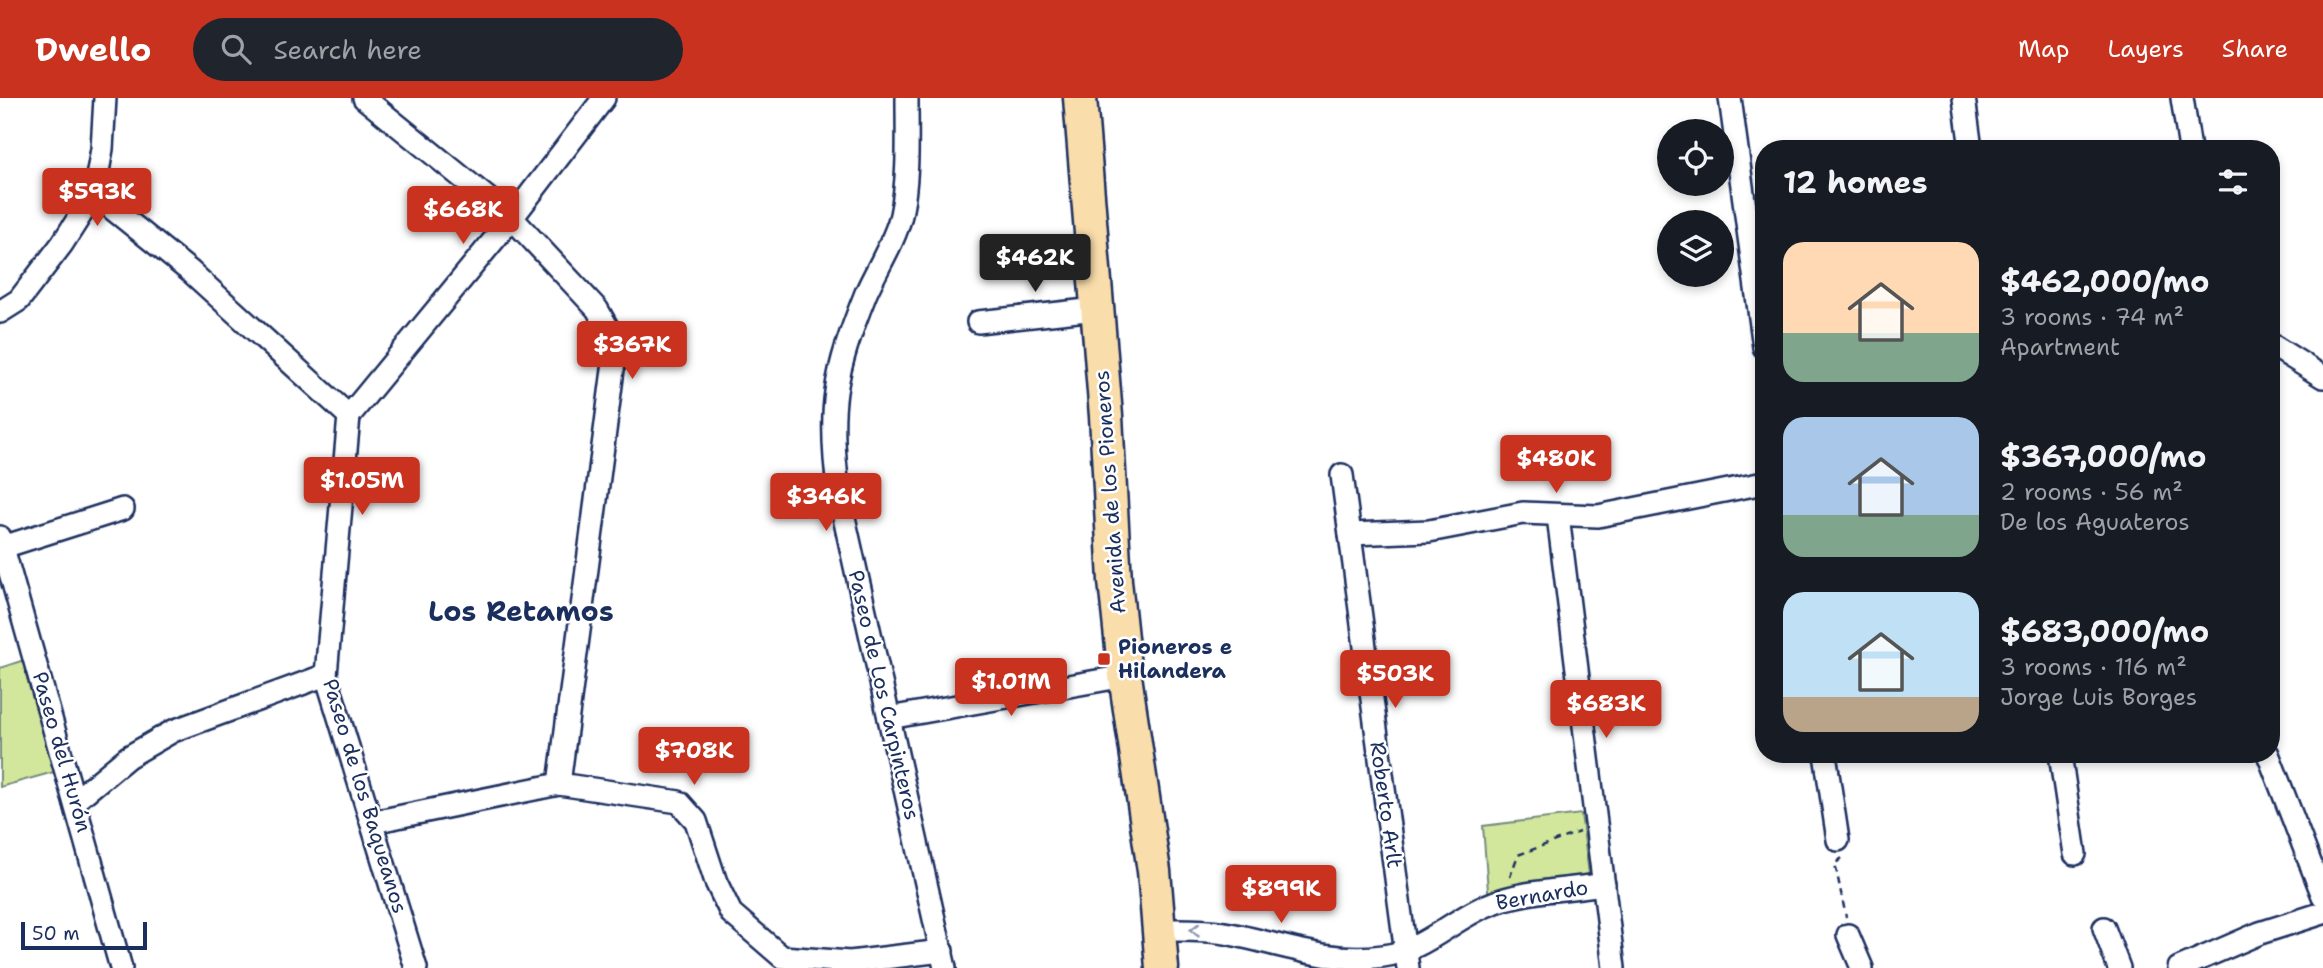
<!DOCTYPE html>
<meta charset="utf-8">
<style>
:root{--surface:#171b24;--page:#20242c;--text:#f1f3f6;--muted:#9ea1a6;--accent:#c8321e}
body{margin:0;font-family:"Shantell Sans",sans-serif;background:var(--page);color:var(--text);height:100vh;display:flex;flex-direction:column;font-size:26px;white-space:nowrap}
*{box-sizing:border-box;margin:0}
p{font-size:23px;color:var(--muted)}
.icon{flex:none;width:38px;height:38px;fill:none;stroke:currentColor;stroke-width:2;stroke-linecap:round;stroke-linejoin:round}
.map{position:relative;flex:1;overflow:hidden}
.details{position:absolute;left:1755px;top:42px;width:525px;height:623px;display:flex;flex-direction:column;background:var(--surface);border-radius:28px;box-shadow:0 4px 10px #0003}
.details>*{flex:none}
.controls{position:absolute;left:1657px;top:21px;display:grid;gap:14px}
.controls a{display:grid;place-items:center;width:77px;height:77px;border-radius:50%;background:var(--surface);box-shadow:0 4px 10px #0003;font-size:35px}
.scale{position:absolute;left:21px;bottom:18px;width:126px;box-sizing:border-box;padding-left:7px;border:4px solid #1b2f5e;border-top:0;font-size:19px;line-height:24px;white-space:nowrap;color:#1b2f5e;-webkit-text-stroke:5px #fff;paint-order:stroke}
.price{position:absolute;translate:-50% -60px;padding:0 16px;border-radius:7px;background:var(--accent);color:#fff;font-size:23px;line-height:46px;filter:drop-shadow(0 2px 4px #0008)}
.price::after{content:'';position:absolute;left:50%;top:42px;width:21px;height:16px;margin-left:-10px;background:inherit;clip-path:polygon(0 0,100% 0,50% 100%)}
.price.active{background:#222;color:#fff}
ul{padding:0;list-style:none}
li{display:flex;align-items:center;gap:21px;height:175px;padding:0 28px}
li span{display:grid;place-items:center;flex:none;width:196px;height:140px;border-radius:21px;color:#555}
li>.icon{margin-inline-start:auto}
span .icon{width:84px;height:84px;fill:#fffc;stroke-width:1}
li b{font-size:30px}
h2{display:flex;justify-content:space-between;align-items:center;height:84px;padding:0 28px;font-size:30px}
header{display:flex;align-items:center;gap:42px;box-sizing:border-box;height:98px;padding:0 35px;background:var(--accent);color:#fff}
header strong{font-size:33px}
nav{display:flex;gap:38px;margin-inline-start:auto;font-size:24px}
.search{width:490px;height:63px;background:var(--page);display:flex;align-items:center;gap:18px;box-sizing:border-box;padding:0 24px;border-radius:38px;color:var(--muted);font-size:26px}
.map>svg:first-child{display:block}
.green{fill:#d2e79c;stroke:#768b7d;stroke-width:2}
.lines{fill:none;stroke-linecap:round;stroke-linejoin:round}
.street-casing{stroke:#1b2f5e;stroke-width:26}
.primary-casing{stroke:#1b2f5e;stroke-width:37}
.path{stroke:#1b2f5e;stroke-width:2.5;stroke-dasharray:7 5;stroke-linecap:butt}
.street{stroke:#fff;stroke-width:21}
.primary{stroke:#f9ddab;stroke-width:32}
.oneway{stroke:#8d97ae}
.poi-dot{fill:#c8321e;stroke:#fff;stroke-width:2.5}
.labels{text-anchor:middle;stroke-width:5;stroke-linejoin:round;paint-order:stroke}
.street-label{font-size:21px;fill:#1b2f5e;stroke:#fff}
.poi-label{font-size:21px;font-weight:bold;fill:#1b2f5e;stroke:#fff;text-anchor:start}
.district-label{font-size:28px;font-weight:bold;fill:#1b2f5e;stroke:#fff}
</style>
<header>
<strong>Dwello</strong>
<div class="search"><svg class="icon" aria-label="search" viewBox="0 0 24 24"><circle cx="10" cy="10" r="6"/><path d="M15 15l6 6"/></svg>Search here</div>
<nav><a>Map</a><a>Layers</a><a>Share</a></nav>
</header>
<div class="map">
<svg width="2323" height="870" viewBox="0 0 2323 870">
<rect width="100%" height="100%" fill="#fff"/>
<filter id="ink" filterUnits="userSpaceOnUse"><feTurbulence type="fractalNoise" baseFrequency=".0143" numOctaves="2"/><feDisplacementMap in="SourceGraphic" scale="14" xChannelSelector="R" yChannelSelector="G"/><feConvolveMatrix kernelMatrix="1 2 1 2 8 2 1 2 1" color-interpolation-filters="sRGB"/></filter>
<g filter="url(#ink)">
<g class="green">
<polygon points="30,560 61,672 0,689 0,570"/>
<polygon points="1581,716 1589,776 1502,801 1488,793 1483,728"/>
</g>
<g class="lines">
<defs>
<g id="street">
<polyline points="364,0 512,120 597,211 610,234 614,264 559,686"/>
<path d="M907 0C907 39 909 79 901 117 895 143 877 170 866 195 834 275 827 311 839 397L945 870"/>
<polyline points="1730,0 1764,249"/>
<polyline points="1964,0 1971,51"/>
<polyline points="2182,0 2190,51"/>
<polyline points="94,96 191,174 349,318 326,577 416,870"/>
<polyline points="0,214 19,202 62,146 94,96 102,51 105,0"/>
<polyline points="978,224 1096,211"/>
<polyline points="2272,247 2323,279"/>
<polyline points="349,318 512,120 604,0"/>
<polyline points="1342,377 1408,870"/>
<polyline points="1558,418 1614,870"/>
<polyline points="1350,436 1429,433 1523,415 1598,418 1764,385"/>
<polyline points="0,439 121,870"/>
<polyline points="3,449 123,411"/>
<polyline points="889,620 1125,578"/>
<polyline points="1825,656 1838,742"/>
<polyline points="2060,656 2075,756"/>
<polyline points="2268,656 2323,798"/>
<polyline points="76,702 128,659 173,633 326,577"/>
<polyline points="373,724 559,686 679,704 696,723 716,784 731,815 782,859 850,864 942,853"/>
<polyline points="2104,830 2119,870"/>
<path d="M1160 832C1182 832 1203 831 1225 835 1279 845 1327 866 1383 858 1424 853 1451 822 1488 807 1522 792 1567 792 1604 786"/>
<polyline points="1848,837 1862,870"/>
<polyline points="2179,870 2260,835 2323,815"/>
</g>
<polyline id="primary" points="1080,0 1106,318 1115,483 1125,578 1154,773 1162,870"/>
</defs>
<use href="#street" class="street-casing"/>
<use href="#primary" class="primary-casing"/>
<g class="path">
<polyline points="1842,760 1835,766 1846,819"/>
<polyline points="1510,779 1518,757 1579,734"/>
</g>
<use href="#street" class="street"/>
<use href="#primary" class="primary"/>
</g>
<defs><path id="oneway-chevron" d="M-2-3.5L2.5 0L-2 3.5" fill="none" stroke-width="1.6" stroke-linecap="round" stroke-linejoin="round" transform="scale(1.75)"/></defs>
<use class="oneway" href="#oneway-chevron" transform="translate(1195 832) rotate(-179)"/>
</g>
<rect class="poi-dot" x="1097" y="554" width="14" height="14" rx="3.5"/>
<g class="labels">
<g class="street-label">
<text transform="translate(1110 394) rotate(-94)" y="7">Avenida de los Pioneros</text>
<text transform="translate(884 597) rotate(77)" y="7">Paseo de Los Carpinteros</text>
<text transform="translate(62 654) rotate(74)" y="7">Paseo del Hurón</text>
<text transform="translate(365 698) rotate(73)" y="7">Paseo de los Baqueanos</text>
<text transform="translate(1386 707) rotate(82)" y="7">Roberto Arlt</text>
<text transform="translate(1542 797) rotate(-10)" y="7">Bernardo</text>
</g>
<g class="poi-label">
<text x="1118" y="556">Pioneros e<tspan x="1118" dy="24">Hilandera</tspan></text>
</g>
<g class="district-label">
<text x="521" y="523">Los Retamos</text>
</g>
</g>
</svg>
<div class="controls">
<a><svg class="icon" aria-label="locate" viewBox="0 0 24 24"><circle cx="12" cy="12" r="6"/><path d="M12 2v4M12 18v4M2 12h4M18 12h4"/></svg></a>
<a><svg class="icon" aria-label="layers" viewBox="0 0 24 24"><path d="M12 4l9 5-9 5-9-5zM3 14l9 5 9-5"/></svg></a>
</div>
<div class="scale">50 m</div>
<b class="price" style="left:97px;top:130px">$593K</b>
<b class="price" style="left:463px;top:148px">$668K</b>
<b class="price active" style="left:1035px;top:196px">$462K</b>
<b class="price" style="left:632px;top:283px">$367K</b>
<b class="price" style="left:1556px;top:397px">$480K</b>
<b class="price" style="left:362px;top:419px">$1.05M</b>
<b class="price" style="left:826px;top:435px">$346K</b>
<b class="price" style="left:1395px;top:612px">$503K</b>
<b class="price" style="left:1011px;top:620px">$1.01M</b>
<b class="price" style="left:1606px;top:642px">$683K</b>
<b class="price" style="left:694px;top:689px">$708K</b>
<b class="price" style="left:1281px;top:827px">$899K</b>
<section class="details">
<h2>12 homes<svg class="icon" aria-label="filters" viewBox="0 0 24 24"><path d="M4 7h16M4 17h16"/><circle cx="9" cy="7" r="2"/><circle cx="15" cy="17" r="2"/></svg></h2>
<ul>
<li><span style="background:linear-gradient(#ffd9b3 65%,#7fa58c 0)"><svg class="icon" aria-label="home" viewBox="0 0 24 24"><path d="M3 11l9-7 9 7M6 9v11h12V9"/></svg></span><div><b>$462,000/mo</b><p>3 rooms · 74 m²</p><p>Apartment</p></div></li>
<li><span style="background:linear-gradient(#a9c7e8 70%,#7fa58c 0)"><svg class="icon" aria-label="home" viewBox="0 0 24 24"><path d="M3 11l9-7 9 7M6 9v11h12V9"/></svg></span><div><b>$367,000/mo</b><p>2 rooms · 56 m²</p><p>De los Aguateros</p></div></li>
<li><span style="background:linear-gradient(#bfe0f5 75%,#b9a48a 0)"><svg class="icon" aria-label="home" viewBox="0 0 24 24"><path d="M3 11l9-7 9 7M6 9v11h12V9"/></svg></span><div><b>$683,000/mo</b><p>3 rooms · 116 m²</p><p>Jorge Luis Borges</p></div></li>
</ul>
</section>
</div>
